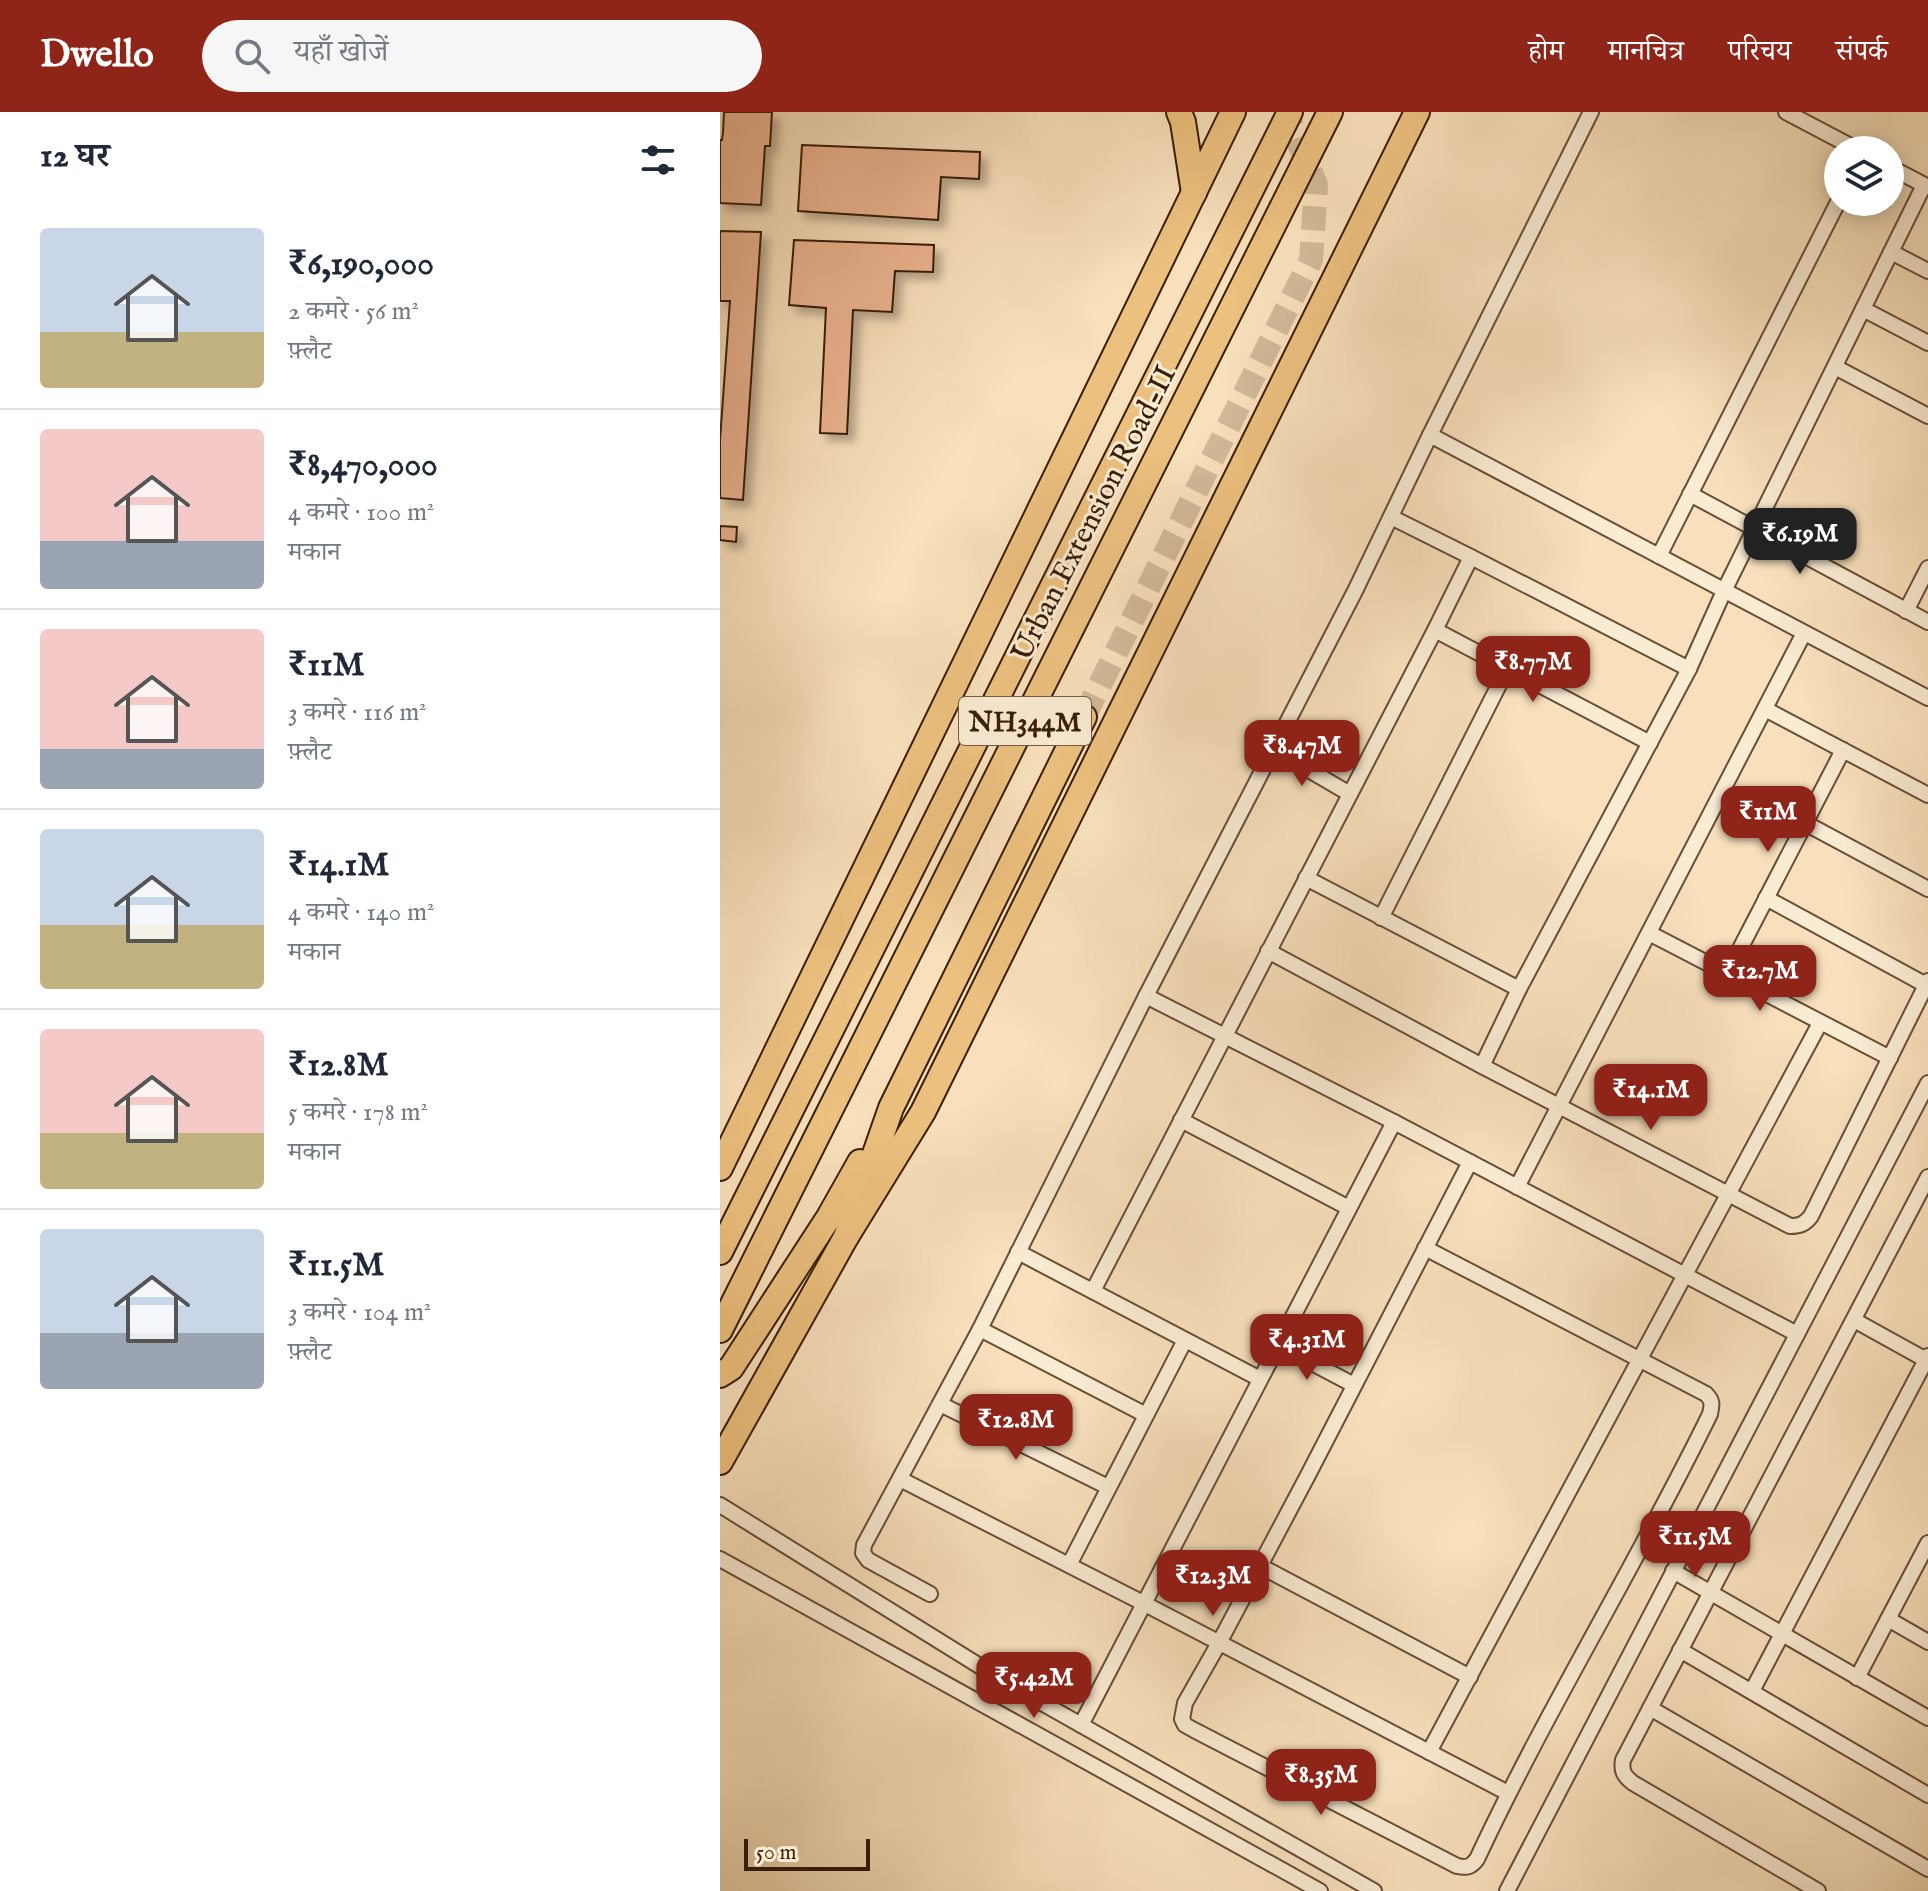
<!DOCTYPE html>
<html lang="hi">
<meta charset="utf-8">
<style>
:root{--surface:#fff;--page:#f6f6f7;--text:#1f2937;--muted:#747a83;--line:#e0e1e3;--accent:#8f2418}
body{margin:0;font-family:"IM FELL English","Noto Serif Devanagari",serif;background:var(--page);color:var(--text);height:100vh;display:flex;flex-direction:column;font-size:30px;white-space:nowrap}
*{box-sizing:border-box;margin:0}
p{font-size:26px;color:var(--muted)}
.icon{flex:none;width:44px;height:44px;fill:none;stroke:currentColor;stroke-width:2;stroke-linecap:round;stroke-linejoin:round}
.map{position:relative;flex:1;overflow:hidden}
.details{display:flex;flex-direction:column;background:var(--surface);width:720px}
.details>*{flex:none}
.fabs{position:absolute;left:1104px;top:24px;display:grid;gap:16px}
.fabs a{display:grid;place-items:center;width:80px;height:80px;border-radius:50%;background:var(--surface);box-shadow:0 4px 20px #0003;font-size:40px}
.scale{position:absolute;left:24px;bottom:20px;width:126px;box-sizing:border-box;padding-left:8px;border:4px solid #391e0a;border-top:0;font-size:22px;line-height:28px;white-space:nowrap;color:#391e0a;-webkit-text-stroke:6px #faebd3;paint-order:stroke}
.price{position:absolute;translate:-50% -68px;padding:0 18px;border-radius:16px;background:var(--accent);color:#fff;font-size:26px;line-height:52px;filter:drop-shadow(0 2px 4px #0008)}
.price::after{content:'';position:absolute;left:50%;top:48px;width:24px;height:18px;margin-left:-12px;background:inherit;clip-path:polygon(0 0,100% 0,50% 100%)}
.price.current{background:#222;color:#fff}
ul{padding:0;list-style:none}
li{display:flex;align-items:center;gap:24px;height:200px;padding:0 40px}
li+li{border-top:2px solid var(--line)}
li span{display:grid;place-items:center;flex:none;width:224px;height:160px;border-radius:8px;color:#555}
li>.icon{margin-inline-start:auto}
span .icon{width:96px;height:96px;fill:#fffc;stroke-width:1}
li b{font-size:34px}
h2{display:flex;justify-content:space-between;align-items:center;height:96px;padding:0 40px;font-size:34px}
header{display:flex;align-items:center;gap:48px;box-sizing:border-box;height:112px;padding:0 40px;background:var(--accent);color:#fff}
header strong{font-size:38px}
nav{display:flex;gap:44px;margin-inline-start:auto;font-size:28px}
.search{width:560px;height:72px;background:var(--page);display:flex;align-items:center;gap:20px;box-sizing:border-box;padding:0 28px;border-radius:44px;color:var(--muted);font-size:30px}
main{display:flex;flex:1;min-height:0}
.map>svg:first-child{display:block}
.building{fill:#ebb490;stroke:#391e0a;stroke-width:2;filter:url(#shadow)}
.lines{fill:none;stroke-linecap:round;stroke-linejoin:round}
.trunk-tunnel{stroke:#d2b998;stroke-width:24;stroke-dasharray:24 12;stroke-linecap:butt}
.minor-casing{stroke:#694e36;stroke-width:18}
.primary-casing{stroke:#391e0a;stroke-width:28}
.trunk-casing{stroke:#391e0a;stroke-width:28}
.minor{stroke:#faebd3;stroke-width:14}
.primary{stroke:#ecc07e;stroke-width:24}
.trunk{stroke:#ecc07e;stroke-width:24}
.labels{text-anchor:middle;stroke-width:6;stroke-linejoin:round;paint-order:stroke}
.shield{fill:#faebd3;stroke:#735c46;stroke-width:2}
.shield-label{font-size:28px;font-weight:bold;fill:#391e0a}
.street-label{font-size:30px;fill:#391e0a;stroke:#faebd3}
</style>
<header>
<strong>Dwello</strong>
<div class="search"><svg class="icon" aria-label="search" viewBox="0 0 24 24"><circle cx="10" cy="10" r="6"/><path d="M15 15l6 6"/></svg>यहाँ खोजें</div>
<nav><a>होम</a><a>मानचित्र</a><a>परिचय</a><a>संपर्क</a></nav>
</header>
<main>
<section class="details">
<h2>12 घर<svg class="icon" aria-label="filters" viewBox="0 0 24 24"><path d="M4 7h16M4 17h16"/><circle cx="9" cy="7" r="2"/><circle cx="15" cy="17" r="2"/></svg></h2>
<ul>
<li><span style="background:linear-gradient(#c9d6e8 65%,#c2b280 0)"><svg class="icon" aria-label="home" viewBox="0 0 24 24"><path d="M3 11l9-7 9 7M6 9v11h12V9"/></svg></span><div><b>₹6,190,000</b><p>2 कमरे · 56 m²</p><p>फ़्लैट</p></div></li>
<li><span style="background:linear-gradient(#f6c9c9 70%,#9aa5b1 0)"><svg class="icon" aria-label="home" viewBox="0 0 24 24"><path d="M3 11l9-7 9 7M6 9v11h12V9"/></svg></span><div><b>₹8,470,000</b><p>4 कमरे · 100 m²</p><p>मकान</p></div></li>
<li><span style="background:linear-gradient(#f6c9c9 75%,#9aa5b1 0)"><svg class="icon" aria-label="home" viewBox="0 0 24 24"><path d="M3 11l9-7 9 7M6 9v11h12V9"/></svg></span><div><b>₹11M</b><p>3 कमरे · 116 m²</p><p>फ़्लैट</p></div></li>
<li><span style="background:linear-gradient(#c9d6e8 60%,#c2b280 0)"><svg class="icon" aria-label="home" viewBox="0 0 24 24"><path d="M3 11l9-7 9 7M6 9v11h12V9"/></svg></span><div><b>₹14.1M</b><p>4 कमरे · 140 m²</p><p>मकान</p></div></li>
<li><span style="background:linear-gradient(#f6c9c9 65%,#c2b280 0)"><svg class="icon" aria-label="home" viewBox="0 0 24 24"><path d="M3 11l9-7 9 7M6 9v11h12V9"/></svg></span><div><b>₹12.8M</b><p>5 कमरे · 178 m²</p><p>मकान</p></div></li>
<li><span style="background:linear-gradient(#c9d6e8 65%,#9aa5b1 0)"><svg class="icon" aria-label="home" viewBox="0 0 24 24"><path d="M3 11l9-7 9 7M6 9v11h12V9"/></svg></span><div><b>₹11.5M</b><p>3 कमरे · 104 m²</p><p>फ़्लैट</p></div></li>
</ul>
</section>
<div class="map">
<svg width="1208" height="1779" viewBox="0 0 1208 1779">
<defs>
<filter id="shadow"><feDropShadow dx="7" dy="7" stdDeviation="4" flood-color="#0004"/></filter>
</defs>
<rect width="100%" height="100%" fill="#f8e0bc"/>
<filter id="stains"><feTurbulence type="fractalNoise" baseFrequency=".0025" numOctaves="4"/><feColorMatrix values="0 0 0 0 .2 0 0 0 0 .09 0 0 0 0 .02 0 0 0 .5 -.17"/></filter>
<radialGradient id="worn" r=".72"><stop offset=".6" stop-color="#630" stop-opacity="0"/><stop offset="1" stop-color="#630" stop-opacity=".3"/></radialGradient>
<g class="building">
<polygon points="4,0 52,0 50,34 45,34 41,93 0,91 0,28 2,28 3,20"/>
<polygon points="82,33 260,40 259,67 221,65 218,108 78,99"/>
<polygon points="0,119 41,120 23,388 0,386 0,328 10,189 0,189"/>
<polygon points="74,128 214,133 213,160 175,159 172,200 133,198 127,322 100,321 106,196 69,193"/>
<polygon points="0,414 17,415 16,430 0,428"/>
</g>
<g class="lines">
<polyline class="trunk-tunnel" points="364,605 591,148 596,73 566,0"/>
<defs>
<g id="minor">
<polyline points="1066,0 1138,38"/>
<polyline points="1170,55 1208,75"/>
<polyline points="1171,140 1208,159"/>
<polyline points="1143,197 1208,231"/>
<polyline points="1115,255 1208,304"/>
<polyline points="710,323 1208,586"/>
<polyline points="970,382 1208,510"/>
<polyline points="671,405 751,445 969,557"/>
<polyline points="939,444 1118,90"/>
<polyline points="1186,499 1208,456"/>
<polyline points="715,518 930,631"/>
<polyline points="1045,597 1208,683"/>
<polyline points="553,637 630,682"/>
<polyline points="1085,711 1208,777"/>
<polyline points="586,766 799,877"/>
<polyline points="1046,786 1206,873"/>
<polyline points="661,806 787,557"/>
<polyline points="929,821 1170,946"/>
<path d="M548 839 762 954 1070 1114C1080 1114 1085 1112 1091 1104L1208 869"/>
<polyline points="1007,862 1123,638"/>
<polyline points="426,884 674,1010 1077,1222"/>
<polyline points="762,954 799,877 969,557 1004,479 1204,73"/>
<polyline points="461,1008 629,1096"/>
<polyline points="797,1075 1084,521"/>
<path d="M705 1136 986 1282C993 1289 992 1293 990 1302 917 1452 828 1595 757 1747 751 1755 747 1756 737 1754L474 1618 465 1613 462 1607 465 1591 499 1531 587 1365 750 1050"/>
<polyline points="298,1140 540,1267"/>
<polyline points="373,1179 715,518 751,445"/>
<polyline points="1134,1208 1206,1248"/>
<polyline points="260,1217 426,1303"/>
<polyline points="558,1233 634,1273"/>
<polyline points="220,1292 388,1375"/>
<polyline points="180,1367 423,1491 788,1681"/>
<polyline points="0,1393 287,1571 654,1779"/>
<polyline points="0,1447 600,1779"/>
<polyline points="349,1453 465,1228"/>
<polyline points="540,1454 750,1565"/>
<polyline points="953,1459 1208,1606"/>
<polyline points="210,1482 148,1448 143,1441 144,1433 260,1217 426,884 635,479 710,323 871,0"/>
<polyline points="1168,1507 1208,1530"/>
<polyline points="960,1538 1208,1683"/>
<polyline points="1137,1566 1208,1431"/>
<polyline points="1032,1579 1208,1244"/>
<polyline points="930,1596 1208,1757"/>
<polyline points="361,1613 674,1010"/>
<polyline points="709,1640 1100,911"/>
<polyline points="787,1779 1208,971"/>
<path d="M1098 1779 913 1671C904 1664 901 1659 903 1648L1208 1065"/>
</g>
<g id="primary">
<polyline points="0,1056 513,0"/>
<polyline points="0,1350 126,1125 203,1000 697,0"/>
</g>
<g id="trunk">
<polyline points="459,0 463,10 474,81"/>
<polyline points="126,1125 171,996 364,605"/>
<polyline points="0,1140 570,0"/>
<polyline points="0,1218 610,0"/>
<polyline points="0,1263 11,1256 109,1105 140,1050"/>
</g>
</defs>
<use href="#minor" class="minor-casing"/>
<use href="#primary" class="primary-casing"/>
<use href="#trunk" class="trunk-casing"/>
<use href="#minor" class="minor"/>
<use href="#primary" class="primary"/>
<use href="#trunk" class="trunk"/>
</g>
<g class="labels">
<rect class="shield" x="239" y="585" width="132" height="48" rx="6"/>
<g class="shield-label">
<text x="305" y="619">NH344M</text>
</g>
<g class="street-label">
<text transform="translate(373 401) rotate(-63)" y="10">Urban Extension Road-II</text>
</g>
</g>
<rect width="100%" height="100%" filter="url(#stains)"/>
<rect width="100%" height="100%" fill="url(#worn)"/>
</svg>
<div class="fabs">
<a><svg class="icon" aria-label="layers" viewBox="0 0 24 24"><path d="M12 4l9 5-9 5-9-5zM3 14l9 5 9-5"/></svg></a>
</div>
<div class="scale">50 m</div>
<b class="price current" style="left:1080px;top:464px">₹6.19M</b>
<b class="price" style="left:813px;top:592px">₹8.77M</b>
<b class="price" style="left:582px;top:676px">₹8.47M</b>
<b class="price" style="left:1048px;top:742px">₹11M</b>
<b class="price" style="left:1040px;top:901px">₹12.7M</b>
<b class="price" style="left:931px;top:1020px">₹14.1M</b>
<b class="price" style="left:587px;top:1270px">₹4.31M</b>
<b class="price" style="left:296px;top:1350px">₹12.8M</b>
<b class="price" style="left:975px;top:1467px">₹11.5M</b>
<b class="price" style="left:493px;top:1506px">₹12.3M</b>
<b class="price" style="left:314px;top:1608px">₹5.42M</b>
<b class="price" style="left:601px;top:1705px">₹8.35M</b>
</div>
</main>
